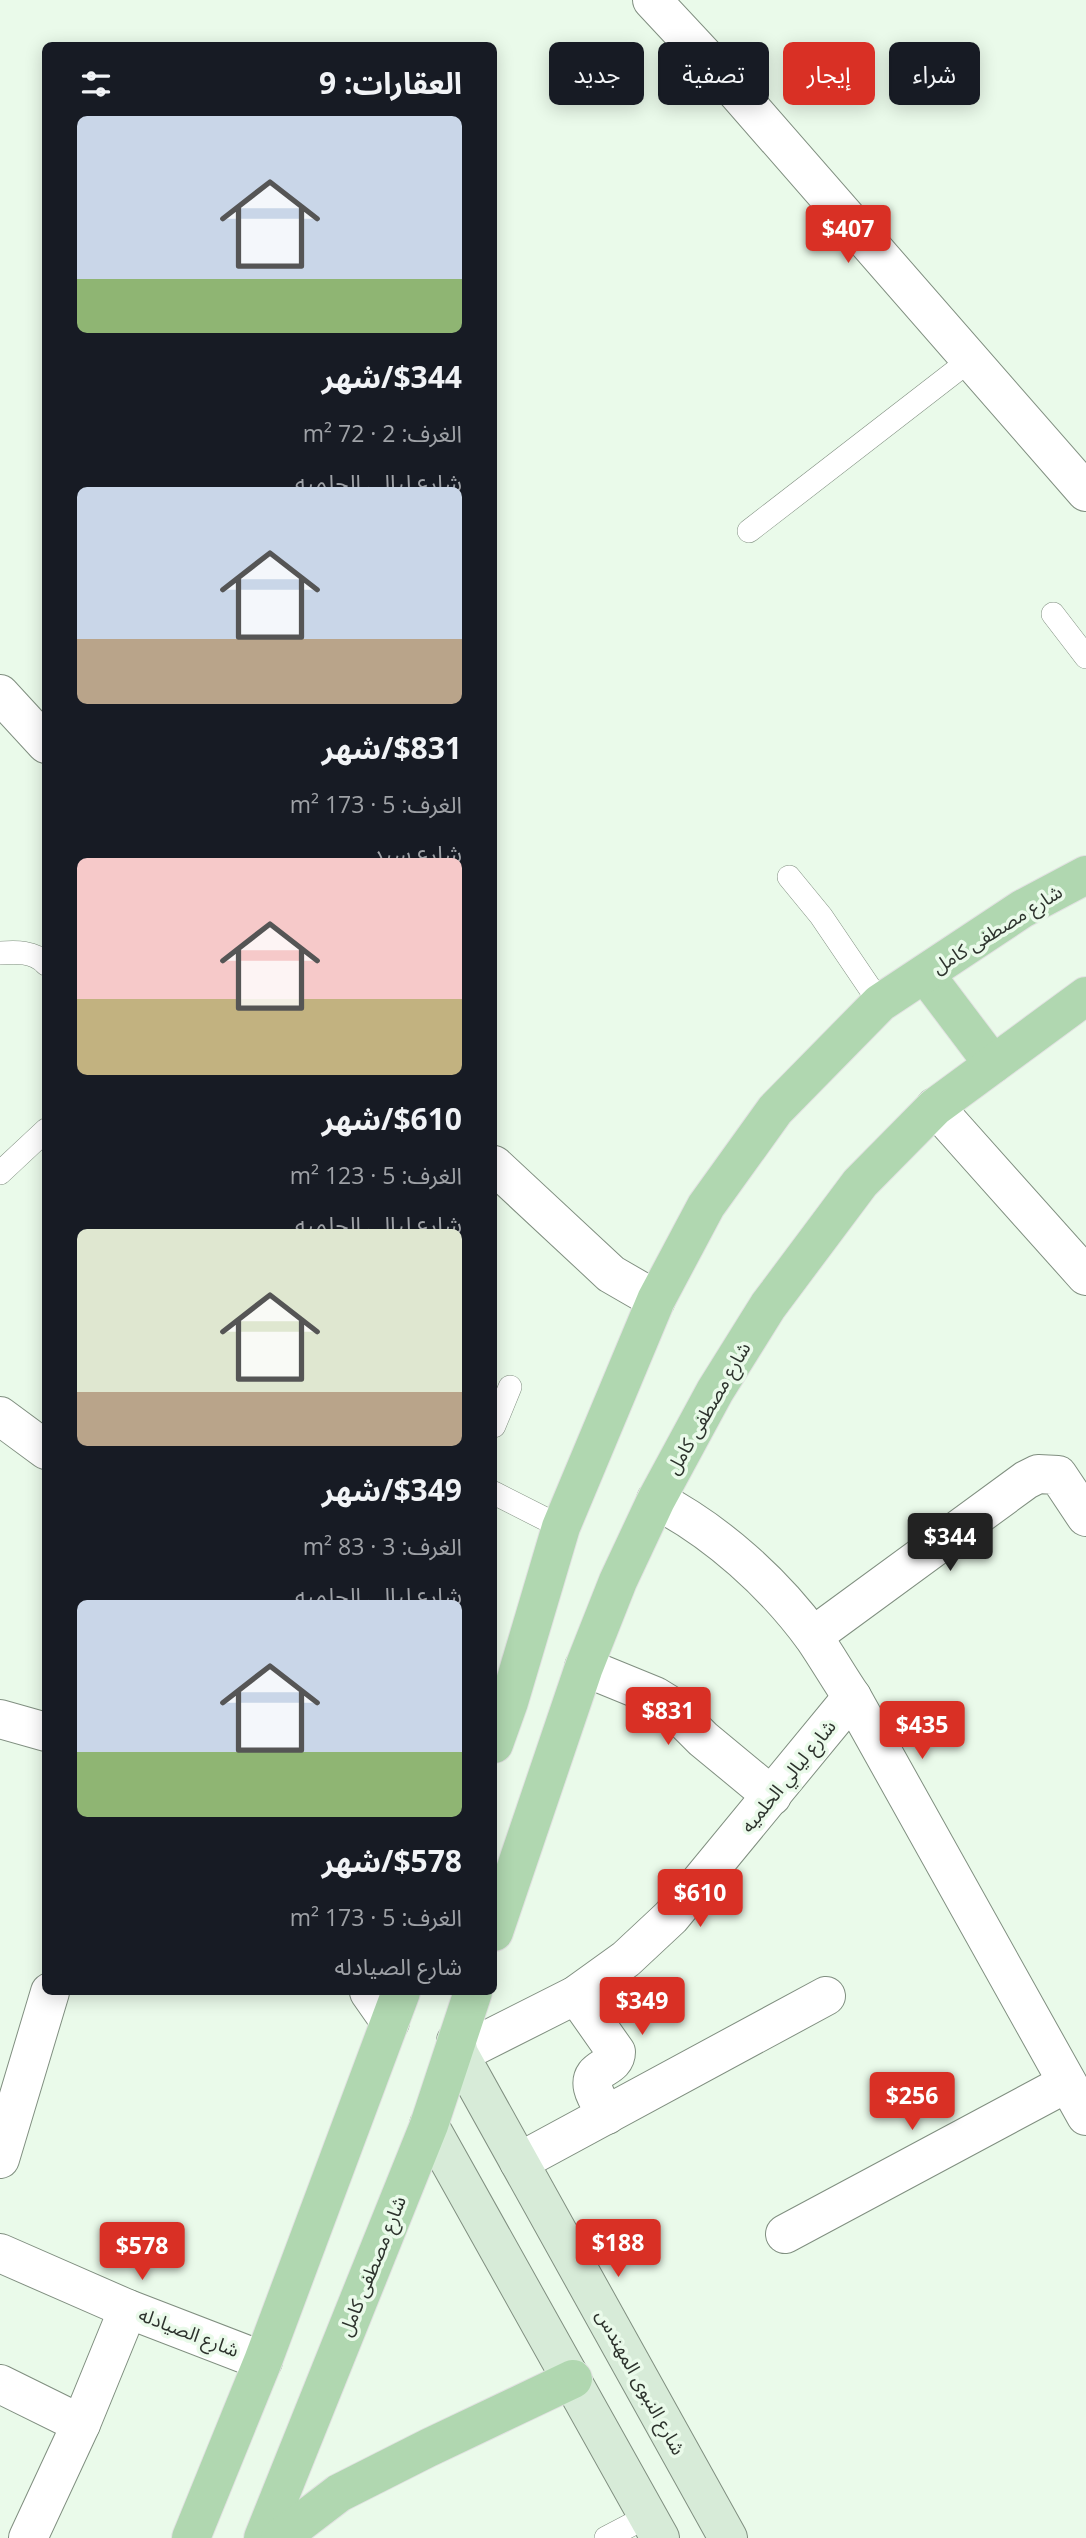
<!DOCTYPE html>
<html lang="ar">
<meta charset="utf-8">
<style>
:root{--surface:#171b24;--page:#242831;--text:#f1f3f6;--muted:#9ea1a6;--accent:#d93025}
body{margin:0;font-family:"Open Sans","Noto Sans Arabic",sans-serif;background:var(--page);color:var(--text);direction:rtl;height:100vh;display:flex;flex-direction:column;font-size:26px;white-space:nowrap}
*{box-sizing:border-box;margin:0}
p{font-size:23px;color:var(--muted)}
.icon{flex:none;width:38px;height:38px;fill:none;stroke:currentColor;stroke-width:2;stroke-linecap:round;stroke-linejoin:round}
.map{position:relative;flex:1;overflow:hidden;direction:ltr}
.drawer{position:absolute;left:42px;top:42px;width:455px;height:1953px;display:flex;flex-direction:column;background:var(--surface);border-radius:10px;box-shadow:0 4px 18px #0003;direction:rtl}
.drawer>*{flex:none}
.hud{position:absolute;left:518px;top:42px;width:462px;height:63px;direction:rtl;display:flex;gap:14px}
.price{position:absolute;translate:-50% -60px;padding:0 16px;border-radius:7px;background:var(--accent);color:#fff;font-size:23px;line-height:46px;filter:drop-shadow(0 2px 4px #0008)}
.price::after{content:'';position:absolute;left:50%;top:42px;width:21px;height:16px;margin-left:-10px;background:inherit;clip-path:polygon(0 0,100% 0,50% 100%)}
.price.current{background:#222;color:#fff}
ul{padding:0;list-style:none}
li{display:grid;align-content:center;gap:14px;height:371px;padding:0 35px}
li span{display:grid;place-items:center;height:217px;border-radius:10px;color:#555}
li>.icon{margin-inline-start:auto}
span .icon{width:126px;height:126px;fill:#fffc;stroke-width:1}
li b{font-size:30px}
h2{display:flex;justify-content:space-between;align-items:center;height:84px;padding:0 35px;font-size:30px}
.chip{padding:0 24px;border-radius:10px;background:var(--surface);box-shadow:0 4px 18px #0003;font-size:24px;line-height:63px}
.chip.current{background:var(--accent);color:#fff}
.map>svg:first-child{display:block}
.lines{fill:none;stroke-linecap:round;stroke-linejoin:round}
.lane-casing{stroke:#808f80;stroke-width:24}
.street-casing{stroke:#808f80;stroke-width:40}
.secondary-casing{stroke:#808f80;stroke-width:40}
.primary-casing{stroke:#e2e2e2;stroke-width:40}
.lane{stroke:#fff;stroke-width:23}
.street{stroke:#fff;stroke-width:38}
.secondary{stroke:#d7ebd8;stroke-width:38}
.primary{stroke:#b0d7b0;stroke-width:38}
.labels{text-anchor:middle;stroke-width:7;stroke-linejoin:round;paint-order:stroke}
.street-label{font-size:19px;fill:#2d332d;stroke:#eafaea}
</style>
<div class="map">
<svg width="1086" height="2538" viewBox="0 0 1086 2538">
<rect width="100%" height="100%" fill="#eafaea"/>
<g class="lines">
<defs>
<g id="lane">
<polyline points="749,531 970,360"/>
<polyline points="1053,614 1086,657"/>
<polyline points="789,877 821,916 880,1003"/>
<path d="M0 953C16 952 34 951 46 964"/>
<polyline points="0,1173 46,1130"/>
<polyline points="494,1426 510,1387"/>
<polyline points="494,1493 561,1527"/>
<polyline points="606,2538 648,2516"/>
</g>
<g id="street">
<polyline points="652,0 721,74 1086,492"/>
<polyline points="0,694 46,744"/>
<polyline points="935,1107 1086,1276"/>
<polyline points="494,1165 611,1274 656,1300"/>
<polyline points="0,1416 46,1450"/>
<path d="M656 1500C716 1531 774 1583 814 1638 827 1657 839 1678 852 1697L1086 2116"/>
<polyline points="813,1636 1026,1480 1038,1474 1058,1475 1086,1517"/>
<polyline points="584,1667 655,1696 668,1704 703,1739 772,1796"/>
<polyline points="0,1719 46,1732"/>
<polyline points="369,1992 390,2022"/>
<path d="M576 1995 616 2052C616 2070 588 2066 593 2088 595 2097 602 2107 607 2115"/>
<polyline points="459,2054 576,1995 626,1959 671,1917 852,1697"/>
<polyline points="0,2159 50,1992"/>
<polyline points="519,2162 826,1996"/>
<polyline points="785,2234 1067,2083"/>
<polyline points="0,2253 128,2309 263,2361"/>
<polyline points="0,2384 81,2424"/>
<polyline points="28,2538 81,2424 128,2309"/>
</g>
<g id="secondary">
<polyline points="456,2041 459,2054 728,2538"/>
<polyline points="429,2125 660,2538"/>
</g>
<g id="primary">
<polyline points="925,974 993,1064"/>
<polyline points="494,1744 509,1702 561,1527 656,1300 706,1206 775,1110 880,1003 1022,909 1086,875"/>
<polyline points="494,1932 584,1667 618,1581 656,1500 715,1391 768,1306 860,1183 935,1107 1086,996"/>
<polyline points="191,2538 263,2361 401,1992"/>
<polyline points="263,2538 429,2125 473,1992"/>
<polyline points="280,2538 339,2493 428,2448 573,2379"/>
</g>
</defs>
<use href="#lane" class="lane-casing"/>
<use href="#street" class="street-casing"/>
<use href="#secondary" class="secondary-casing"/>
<use href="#primary" class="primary-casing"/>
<use href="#lane" class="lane"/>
<use href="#street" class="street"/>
<use href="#secondary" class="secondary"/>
<use href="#primary" class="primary"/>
</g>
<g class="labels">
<g class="street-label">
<text transform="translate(997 929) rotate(-32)" y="7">شارع مصطفى كامل</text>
<text transform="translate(708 1408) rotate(-60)" y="7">شارع مصطفى كامل</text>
<text transform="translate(788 1776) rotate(-51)" y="7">شارع ليالي الحلميه</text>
<text transform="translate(372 2266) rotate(-68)" y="7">شارع مصطفى كامل</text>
<text transform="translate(189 2332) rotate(21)" y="7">شارع الصيادله</text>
<text transform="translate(641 2382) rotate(61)" y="7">شارع النبوى المهندس</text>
</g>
</g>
</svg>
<b class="price" style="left:848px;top:265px">$407</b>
<b class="price current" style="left:950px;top:1573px">$344</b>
<b class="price" style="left:668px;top:1747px">$831</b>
<b class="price" style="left:922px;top:1761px">$435</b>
<b class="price" style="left:700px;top:1929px">$610</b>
<b class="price" style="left:642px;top:2037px">$349</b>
<b class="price" style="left:912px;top:2132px">$256</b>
<b class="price" style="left:618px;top:2279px">$188</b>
<b class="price" style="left:142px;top:2282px">$578</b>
<div class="hud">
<a class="chip">شراء</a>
<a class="chip current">إيجار</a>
<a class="chip">تصفية</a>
<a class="chip">جديد</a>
</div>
<section class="drawer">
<h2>العقارات: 9<svg class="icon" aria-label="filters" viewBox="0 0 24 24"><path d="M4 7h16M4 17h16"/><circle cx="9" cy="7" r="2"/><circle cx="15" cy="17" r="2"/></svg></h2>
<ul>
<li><span style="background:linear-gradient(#c9d6e8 75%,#8fb573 0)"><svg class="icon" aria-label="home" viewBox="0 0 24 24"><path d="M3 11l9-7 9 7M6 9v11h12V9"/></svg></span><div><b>$344/شهر</b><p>الغرف: 2 · 72 m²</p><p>شارع ليالي الحلميه</p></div></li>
<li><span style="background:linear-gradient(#c9d6e8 70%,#b9a48a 0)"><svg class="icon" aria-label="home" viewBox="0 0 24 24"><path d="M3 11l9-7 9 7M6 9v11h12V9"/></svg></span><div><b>$831/شهر</b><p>الغرف: 5 · 173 m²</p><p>شارع سيد</p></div></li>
<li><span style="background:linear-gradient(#f6c9c9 65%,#c2b280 0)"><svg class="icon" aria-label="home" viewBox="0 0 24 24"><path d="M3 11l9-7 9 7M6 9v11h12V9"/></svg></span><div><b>$610/شهر</b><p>الغرف: 5 · 123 m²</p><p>شارع ليالي الحلميه</p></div></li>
<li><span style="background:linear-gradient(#dfe7d0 75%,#b9a48a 0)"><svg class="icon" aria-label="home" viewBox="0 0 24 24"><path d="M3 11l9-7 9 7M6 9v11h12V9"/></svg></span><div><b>$349/شهر</b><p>الغرف: 3 · 83 m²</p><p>شارع ليالي الحلميه</p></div></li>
<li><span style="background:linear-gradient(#c9d6e8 70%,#8fb573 0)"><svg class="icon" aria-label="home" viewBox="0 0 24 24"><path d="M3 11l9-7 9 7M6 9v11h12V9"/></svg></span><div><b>$578/شهر</b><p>الغرف: 5 · 173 m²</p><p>شارع الصيادله</p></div></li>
</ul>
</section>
</div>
